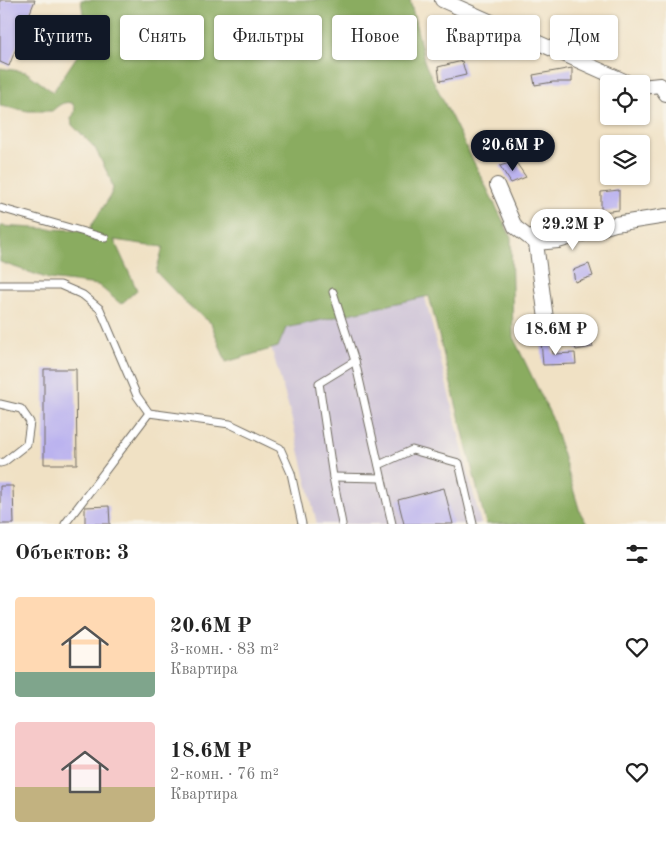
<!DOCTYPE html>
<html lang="ru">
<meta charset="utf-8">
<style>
:root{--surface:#fff;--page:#f6f6f6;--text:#222;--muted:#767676;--accent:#111827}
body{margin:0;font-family:"Old Standard TT",serif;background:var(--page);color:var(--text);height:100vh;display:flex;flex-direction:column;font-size:19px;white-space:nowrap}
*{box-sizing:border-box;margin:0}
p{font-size:16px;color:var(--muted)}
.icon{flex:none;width:28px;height:28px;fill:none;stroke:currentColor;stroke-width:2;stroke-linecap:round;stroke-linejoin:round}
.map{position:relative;height:524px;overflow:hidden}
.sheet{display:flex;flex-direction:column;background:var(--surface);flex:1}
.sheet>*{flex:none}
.hud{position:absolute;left:15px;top:15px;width:636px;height:45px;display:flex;gap:10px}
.tools{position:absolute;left:600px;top:75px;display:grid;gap:10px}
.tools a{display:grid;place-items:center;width:50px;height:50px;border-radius:5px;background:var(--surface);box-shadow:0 1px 4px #0004;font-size:25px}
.price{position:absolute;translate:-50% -42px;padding:0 11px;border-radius:18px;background:#fff;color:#222;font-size:16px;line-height:32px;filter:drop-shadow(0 1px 2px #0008)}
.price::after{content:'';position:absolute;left:50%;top:30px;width:15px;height:11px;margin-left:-8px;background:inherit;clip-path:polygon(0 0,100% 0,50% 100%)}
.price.active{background:var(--accent);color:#fff}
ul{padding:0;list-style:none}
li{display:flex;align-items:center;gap:15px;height:125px;padding:0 15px}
li span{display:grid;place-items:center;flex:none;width:140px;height:100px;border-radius:5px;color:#555}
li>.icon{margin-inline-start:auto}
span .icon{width:60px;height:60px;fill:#fffc;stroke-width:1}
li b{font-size:21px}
h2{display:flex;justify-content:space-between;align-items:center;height:60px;padding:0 15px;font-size:21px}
.chip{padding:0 18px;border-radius:5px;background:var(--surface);box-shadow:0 1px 4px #0004;font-size:18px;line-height:45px}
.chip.active{background:var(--accent);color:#fff}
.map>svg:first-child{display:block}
.industrial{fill:#cabfd6}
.forest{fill:#8aac60;stroke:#5a6c46}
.building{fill:#bbb3ef}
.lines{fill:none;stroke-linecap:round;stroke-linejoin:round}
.service-casing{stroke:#706b61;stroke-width:9}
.minor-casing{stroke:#706b61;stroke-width:16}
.service{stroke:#fff;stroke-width:7}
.minor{stroke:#fff;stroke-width:14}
</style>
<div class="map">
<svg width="666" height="524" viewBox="0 0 666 524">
<rect width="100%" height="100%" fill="#f7f3e8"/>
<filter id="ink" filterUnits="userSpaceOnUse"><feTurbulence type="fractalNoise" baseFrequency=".02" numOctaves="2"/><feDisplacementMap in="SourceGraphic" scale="10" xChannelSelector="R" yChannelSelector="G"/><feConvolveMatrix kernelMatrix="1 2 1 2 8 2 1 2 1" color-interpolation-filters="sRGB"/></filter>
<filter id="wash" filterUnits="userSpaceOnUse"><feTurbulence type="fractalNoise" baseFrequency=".0096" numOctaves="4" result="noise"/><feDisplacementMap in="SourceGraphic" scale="20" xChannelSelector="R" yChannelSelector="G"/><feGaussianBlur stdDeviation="1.12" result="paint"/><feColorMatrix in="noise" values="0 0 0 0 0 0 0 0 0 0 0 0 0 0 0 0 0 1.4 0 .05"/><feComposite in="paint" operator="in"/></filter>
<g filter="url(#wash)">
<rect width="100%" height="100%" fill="#f0e1c4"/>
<polygon class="industrial" points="421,281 481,524 317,524 289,408 262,317"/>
<path class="forest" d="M81 0H410L425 64 511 237 513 337 552 418 580 512 587 524H486L429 296 286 328 278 347 226 362 211 323 189 306 156 272 163 247 114 240 137 290 121 304 98 285 49 279 0 262V226L88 231 109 198 113 189 110 178 95 148 72 125 71 118 74 114 75 108 72 103C63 101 59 105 52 111H28L0 106V68L26 72 53 92 87 41Z"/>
<g id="blocks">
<g class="building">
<polygon points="0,0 35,0 9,66 0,62"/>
<polygon points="462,61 466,75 440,81 438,67"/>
<polygon points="572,68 572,82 553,82 535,85 533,75"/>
<polygon points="515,161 526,177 511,183 500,166"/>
<polygon points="619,190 619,210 601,212 601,192"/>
<polygon points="589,264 593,276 575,282 573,270"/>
<polygon points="586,321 593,347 576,350 570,326"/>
<polygon points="541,340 551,342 553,354 575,353 576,364 543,365"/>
<polygon points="44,369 76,369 77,464 44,464"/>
<polygon points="0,486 13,486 14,524 0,524"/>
<polygon points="444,488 453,524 404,524 398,500"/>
<polygon points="109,506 110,524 85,524 85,507"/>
</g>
</g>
</g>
<g filter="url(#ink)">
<use href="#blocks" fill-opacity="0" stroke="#706b61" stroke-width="1"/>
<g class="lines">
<defs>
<g id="service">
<polyline points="0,208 105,238"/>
<polyline points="0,285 60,285 83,295 100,309 137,396 149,413 230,424 280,448 291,473 302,524"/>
<polyline points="333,292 355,361 392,524"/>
<polyline points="0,404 21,409 30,422 27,444 4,462 0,463"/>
<polyline points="379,465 412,450 459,463 473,524"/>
<polyline points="333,477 381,478"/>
<polyline points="65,524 149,413"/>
<polyline points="342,524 333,477 319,383 355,361"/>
</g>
<g id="minor">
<polyline points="442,0 631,84"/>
<polyline points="641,87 660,85 666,94"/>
<polyline points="497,185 515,227 536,243"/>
<polyline points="548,334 536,243 558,241 615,224 666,216"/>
</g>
</defs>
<use href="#service" class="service-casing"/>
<use href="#minor" class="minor-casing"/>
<use href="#service" class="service"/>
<use href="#minor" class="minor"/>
</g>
</g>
</svg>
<div class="tools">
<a><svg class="icon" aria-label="locate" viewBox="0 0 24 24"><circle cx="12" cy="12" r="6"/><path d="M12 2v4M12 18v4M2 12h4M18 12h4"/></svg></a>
<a><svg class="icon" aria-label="layers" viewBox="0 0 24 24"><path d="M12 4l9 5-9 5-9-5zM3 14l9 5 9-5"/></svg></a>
</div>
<b class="price active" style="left:513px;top:172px">20.6M ₽</b>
<b class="price" style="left:573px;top:251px">29.2M ₽</b>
<b class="price" style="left:556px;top:356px">18.6M ₽</b>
<div class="hud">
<a class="chip active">Купить</a>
<a class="chip">Снять</a>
<a class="chip">Фильтры</a>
<a class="chip">Новое</a>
<a class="chip">Квартира</a>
<a class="chip">Дом</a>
</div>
</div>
<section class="sheet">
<h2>Объектов: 3<svg class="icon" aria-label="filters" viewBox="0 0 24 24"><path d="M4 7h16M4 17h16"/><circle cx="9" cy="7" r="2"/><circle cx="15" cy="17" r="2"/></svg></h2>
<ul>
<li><span style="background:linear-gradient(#ffd9b3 75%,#7fa58c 0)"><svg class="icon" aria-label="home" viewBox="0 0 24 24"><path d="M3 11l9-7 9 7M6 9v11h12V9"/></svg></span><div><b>20.6M ₽</b><p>3-комн. · 83 m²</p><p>Квартира</p></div><svg class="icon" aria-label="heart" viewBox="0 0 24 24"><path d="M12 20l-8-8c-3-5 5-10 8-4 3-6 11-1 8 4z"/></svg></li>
<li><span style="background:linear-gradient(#f6c9c9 65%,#c2b280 0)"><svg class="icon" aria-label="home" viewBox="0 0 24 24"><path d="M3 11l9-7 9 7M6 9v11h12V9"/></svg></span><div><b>18.6M ₽</b><p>2-комн. · 76 m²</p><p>Квартира</p></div><svg class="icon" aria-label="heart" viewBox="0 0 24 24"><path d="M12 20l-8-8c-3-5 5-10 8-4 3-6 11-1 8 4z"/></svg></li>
</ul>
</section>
